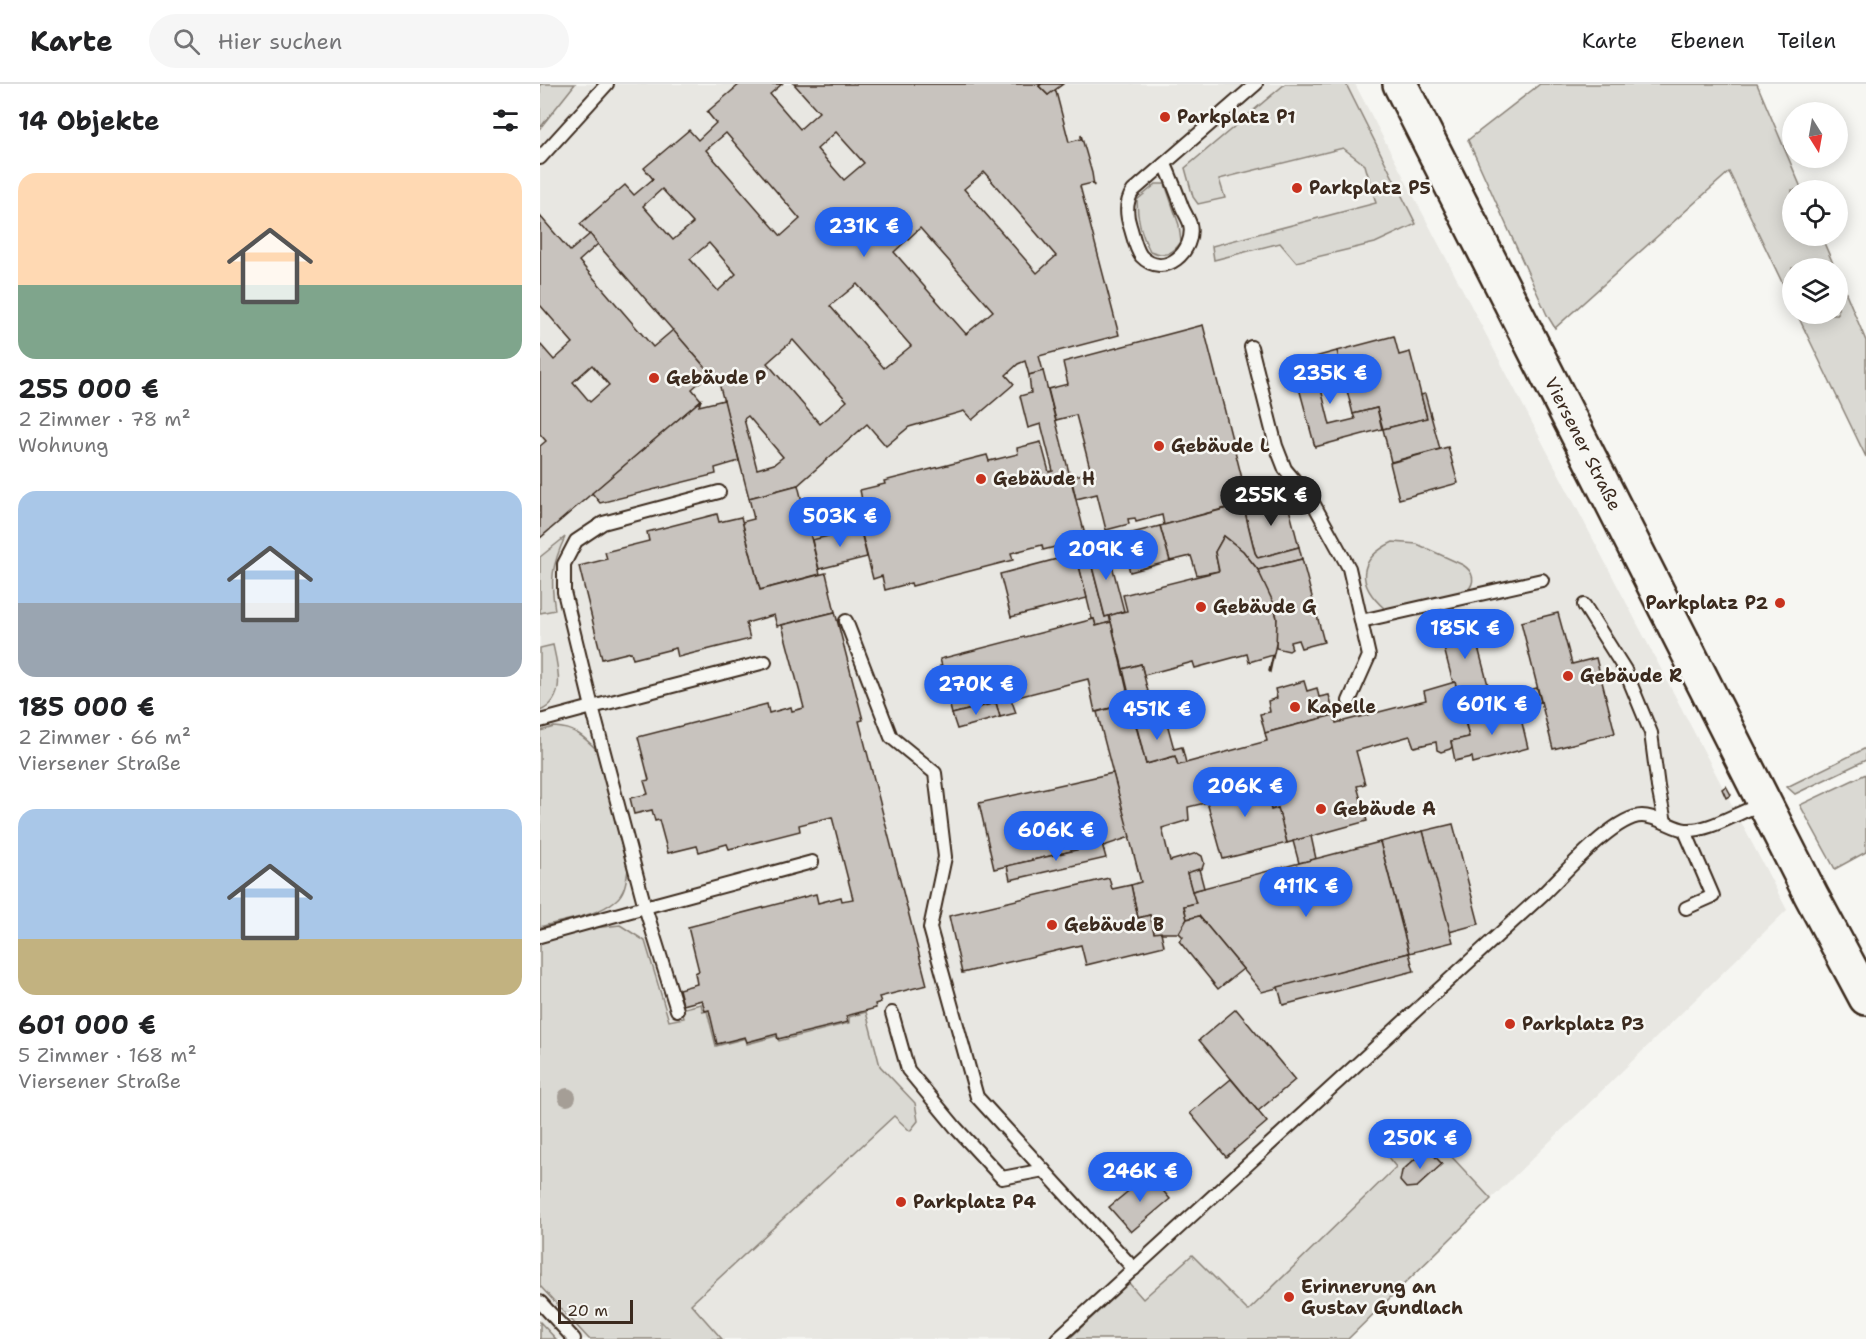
<!DOCTYPE html>
<html lang="de">
<meta charset="utf-8">
<style>
:root{--surface:#fff;--page:#f6f6f6;--text:#202124;--muted:#757577;--line:#e0e0e0;--accent:#2563eb}
body{margin:0;font-family:"Shantell Sans",sans-serif;background:var(--page);color:var(--text);height:100vh;display:flex;flex-direction:column;font-size:22px;white-space:nowrap}
*{box-sizing:border-box;margin:0}
p{font-size:20px;color:var(--muted)}
.icon{flex:none;width:33px;height:33px;fill:none;stroke:currentColor;stroke-width:2;stroke-linecap:round;stroke-linejoin:round}
.map{position:relative;flex:1;overflow:hidden}
.side{display:flex;flex-direction:column;background:var(--surface);width:540px}
.side>*{flex:none}
.needle{width:39px;rotate:169deg}
.controls{position:absolute;left:1242px;top:18px;display:grid;gap:12px}
.controls a{display:grid;place-items:center;width:66px;height:66px;border-radius:50%;background:var(--surface);box-shadow:0 3px 15px #0003;font-size:30px}
.scale{position:absolute;left:18px;bottom:15px;width:75px;box-sizing:border-box;padding-left:6px;border:3px solid #3b2a1e;border-top:0;font-size:16px;line-height:21px;white-space:nowrap;color:#3b2a1e;-webkit-text-stroke:4px #f6f6f2;paint-order:stroke}
.price{position:absolute;translate:-50% -51px;padding:0 14px;border-radius:21px;background:var(--accent);color:#fff;font-size:20px;line-height:39px;filter:drop-shadow(0 2px 3px #0008)}
.price::after{content:'';position:absolute;left:50%;top:36px;width:18px;height:14px;margin-left:-9px;background:inherit;clip-path:polygon(0 0,100% 0,50% 100%)}
.price.on{background:#222;color:#fff}
ul{padding:0;list-style:none}
li{display:grid;align-content:center;gap:12px;height:318px;padding:0 18px}
li span{display:grid;place-items:center;height:186px;border-radius:18px;color:#555}
li>.icon{margin-inline-start:auto}
span .icon{width:108px;height:108px;fill:#fffc;stroke-width:1}
li b{font-size:26px}
h2{display:flex;justify-content:space-between;align-items:center;height:72px;padding:0 18px;font-size:26px}
header{display:flex;align-items:center;gap:36px;box-sizing:border-box;height:84px;padding:0 30px;background:var(--surface);border-bottom:2px solid var(--line)}
header strong{font-size:28px}
nav{display:flex;gap:33px;margin-inline-start:auto;font-size:21px}
.search{width:420px;height:54px;background:var(--page);display:flex;align-items:center;gap:15px;box-sizing:border-box;padding:0 21px;border-radius:33px;color:var(--muted);font-size:22px}
main{display:flex;flex:1;min-height:0}
.map>svg:first-child{display:block}
.built{fill:#e8e7e2}
.green{fill:#dad9d3;stroke:#8a8278;stroke-width:1.5}
.building{fill:#c8c3be;stroke:#3b2a1e;stroke-width:1.5;fill-rule:evenodd}
.lines{fill:none;stroke-linecap:round;stroke-linejoin:round}
.lane-casing{stroke:#3b2a1e;stroke-width:16}
.secondary-casing{stroke:#3b2a1e;stroke-width:38}
.lane{stroke:#f6f6f2;stroke-width:12}
.secondary{stroke:#f6f6f2;stroke-width:33}
.tree{fill:#a59e96}
.poi-dot{fill:#c8321e;stroke:#f6f6f2;stroke-width:2}
.labels{text-anchor:middle;stroke-width:5;stroke-linejoin:round;paint-order:stroke}
.poi-label{font-size:18px;font-weight:bold;fill:#3b2a1e;stroke:#f6f6f2;text-anchor:start}
.street-label{font-size:18px;fill:#3b2a1e;stroke:#f6f6f2}
</style>
<header>
<strong>Karte</strong>
<div class="search"><svg class="icon" aria-label="search" viewBox="0 0 24 24"><circle cx="10" cy="10" r="6"/><path d="M15 15l6 6"/></svg>Hier suchen</div>
<nav><a>Karte</a><a>Ebenen</a><a>Teilen</a></nav>
</header>
<main>
<section class="side">
<h2>14 Objekte<svg class="icon" aria-label="filters" viewBox="0 0 24 24"><path d="M4 7h16M4 17h16"/><circle cx="9" cy="7" r="2"/><circle cx="15" cy="17" r="2"/></svg></h2>
<ul>
<li><span style="background:linear-gradient(#ffd9b3 60%,#7fa58c 0)"><svg class="icon" aria-label="home" viewBox="0 0 24 24"><path d="M3 11l9-7 9 7M6 9v11h12V9"/></svg></span><div><b>255 000 €</b><p>2 Zimmer · 78 m²</p><p>Wohnung</p></div></li>
<li><span style="background:linear-gradient(#a9c7e8 60%,#9aa5b1 0)"><svg class="icon" aria-label="home" viewBox="0 0 24 24"><path d="M3 11l9-7 9 7M6 9v11h12V9"/></svg></span><div><b>185 000 €</b><p>2 Zimmer · 66 m²</p><p>Viersener Straße</p></div></li>
<li><span style="background:linear-gradient(#a9c7e8 70%,#c2b280 0)"><svg class="icon" aria-label="home" viewBox="0 0 24 24"><path d="M3 11l9-7 9 7M6 9v11h12V9"/></svg></span><div><b>601 000 €</b><p>5 Zimmer · 168 m²</p><p>Viersener Straße</p></div></li>
</ul>
</section>
<div class="map">
<svg width="1326" height="1255" viewBox="0 0 1326 1255">
<rect width="100%" height="100%" fill="#f6f6f2"/>
<filter id="ink" filterUnits="userSpaceOnUse"><feTurbulence type="fractalNoise" baseFrequency=".0167" numOctaves="2"/><feDisplacementMap in="SourceGraphic" scale="12" xChannelSelector="R" yChannelSelector="G"/><feConvolveMatrix kernelMatrix="1 2 1 2 8 2 1 2 1" color-interpolation-filters="sRGB"/></filter>
<g filter="url(#ink)">
<polygon class="built" points="35,0 815,0 1247,826 951,1115 883,1043 850,1052 838,1062 856,1083 707,1227 603,1215 589,1200 529,1255 16,1255 0,1238 0,44"/>
<g class="green">
<polygon points="0,0 35,0 0,44"/>
<polygon points="745,0 806,0 876,140 835,159 756,178 740,159 674,176 672,162 836,119 825,81 803,64 679,95 685,114 658,120 653,113 645,84"/>
<polygon points="1000,0 1217,0 1262,106 1252,106 1252,152 1281,152 1295,184 1252,184 1252,219 1189,88 1015,244 1007,231 928,56"/>
<path d="M616 100H625L639 141 641 158C632 171 625 173 610 167 601 151 597 135 597 116Z"/>
<polygon points="1298,190 1326,257 1326,373 1257,230 1298,230"/>
<path d="M25 453C12 481 10 496 15 526L0 529V473Z"/>
<path d="M853 458 877 460 923 481C934 488 936 498 927 507L860 526 845 525C816 500 817 475 853 458Z"/>
<path d="M13 561C18 583 27 616 0 627V564Z"/>
<path d="M14 643C35 644 43 652 58 667L88 786C86 797 85 809 76 816 56 833 24 836 0 843V647Z"/>
<polygon points="1326,664 1326,676 1255,710 1247,703"/>
<polygon points="1326,690 1326,768 1295,785 1260,721"/>
<polygon points="80,841 105,857 129,937 144,934 141,925 161,920 163,928 167,927 176,962 206,954 207,960 236,952 239,957 309,939 309,933 326,928 340,982 375,1019 378,1037 370,1047 354,1032 151,1220 182,1255 49,1255 0,1202 0,857 45,845"/>
<polygon points="883,1042 951,1115 808,1255 529,1255 589,1199 603,1215 652,1171 708,1227 856,1083 838,1061 850,1052"/>
<polygon points="0,1238 16,1255 0,1255"/>
</g>
<g class="building">
<path d="M200 0H242L230 10 260 45 279 28 254 0H502L499 2 508 11 515 4 529 58 541 55V51L552 89 554 102 552 99 540 102 579 251 499 272 503 287 489 291 485 277 478 280 466 291 474 300 432 336 424 327 369 343 346 362 327 340 258 401 209 414 179 299 40 140 85 101 94 111 113 95 104 84 149 46 158 56 176 39 167 28ZM296 48 324 79 304 96 277 65ZM186 49 260 135 241 152 166 66ZM444 88 516 172 497 189 424 105ZM122 105 153 139 133 156 103 122ZM380 144 453 227 426 250 354 168ZM169 159 196 190 178 207 150 175ZM317 200 371 262 344 284 290 222ZM253 256 307 317 280 340 227 279ZM208 332 243 373 234 380 217 385 204 335Z"/>
<polygon points="502,0 523,0 508,11 499,2"/>
<path d="M0 132 30 167 50 150 58 160 39 177 113 263 133 246 170 289 152 305 161 316 0 454V362L6 357 0 350V260L14 276 33 259 0 221ZM52 281 69 301 50 318 33 298Z"/>
<polygon points="663,241 708,418 624,441 622,431 596,438 595,434 588,435 589,440 566,446 557,410 536,415 531,393 551,388 536,331 516,336 508,305 528,300 523,278"/>
<polygon points="854,252 859,271 870,268 887,334 843,345 837,324 813,330 797,267"/>
<polygon points="797,267 802,286 778,293 790,341 815,335 813,330 837,324 842,345 775,363 759,304 767,302 760,277"/>
<polygon points="503,287 545,451 526,456 527,460 503,466 502,461 471,469 473,476 372,502 371,499 345,506 342,492 333,495 315,423 323,421 320,406 345,400 344,397 447,371 449,377 478,370 477,364 501,358 509,388 513,387 501,340 488,344 480,312 491,309 489,291"/>
<polygon points="885,310 900,365 851,378 843,345 887,334 881,311"/>
<polygon points="161,316 159,322 184,316 199,377 175,384 176,390 60,419 52,409"/>
<polygon points="908,363 918,399 859,415 850,379"/>
<polygon points="258,401 280,490 220,506 202,438 214,435 209,414"/>
<polygon points="746,413 759,463 718,474 715,469 703,420 713,417 714,421"/>
<polygon points="703,420 715,469 718,474 759,463 762,475 718,486 703,467 684,452 675,468 679,487 657,491 651,472 630,477 620,442"/>
<polygon points="177,430 179,438 201,433 220,506 286,489 295,528 237,542 234,531 206,539 210,555 138,573 136,564 93,575 91,568 62,575 39,482 67,475 65,468 109,457 107,448"/>
<polygon points="620,442 630,477 590,488 580,452"/>
<polygon points="320,444 327,473 279,485 272,456"/>
<polygon points="544,452 565,533 569,531 571,538 556,542 554,535 552,535 532,454"/>
<polygon points="684,452 703,467 718,486 731,509 737,534 737,555 730,588 729,587 733,571 709,578 707,570 655,584 653,578 604,591 601,580 583,585 569,531 587,527 583,511 679,487 675,468"/>
<polygon points="567,462 584,527 565,533 548,467"/>
<polygon points="536,470 547,514 471,533 460,490"/>
<polygon points="762,475 784,558 761,564 758,556 750,558 752,565 749,567 736,564 737,534 734,520 718,486"/>
<polygon points="295,528 323,636 319,637 387,901 339,913 341,918 335,920 336,924 306,932 308,938 238,955 237,950 207,958 205,953 177,960 169,926 165,927 162,916 143,921 139,905 157,900 155,889 159,887 148,843 276,810 278,819 301,813 302,817 313,815 292,733 259,741 260,747 189,765 187,760 159,768 157,762 128,769 119,736 115,737 112,726 94,730 90,714 108,710 104,697 109,696 98,653 227,620 229,629 251,623 252,627 264,624 242,541"/>
<polygon points="929,529 952,616 922,623 915,598 913,599 897,537"/>
<polygon points="1018,529 1032,580 1056,574 1075,649 1013,665 981,538"/>
<polygon points="554,535 556,542 571,538 590,619 555,628 548,595 412,630 400,582 402,582 400,575"/>
<polygon points="601,580 614,631 595,636 583,585"/>
<polygon points="764,597 767,607 777,604 779,613 789,611 794,631 725,649 720,630 730,628 728,617 737,614 735,605"/>
<polygon points="915,598 929,653 911,657 912,663 910,665 901,668 897,666 896,658 874,663 870,652 816,667 825,700 817,702 827,737 747,759 738,724 731,726 722,692 666,706 669,718 648,723 649,736 622,744 630,777 657,769 662,772 664,779 662,785 647,789 656,819 644,822 647,835 639,849 614,849 610,831 598,834 591,801 601,798 557,628 590,619 606,680 635,672 638,681 727,657 725,649 794,631 796,639 886,616 884,607"/>
<polygon points="997,604 1001,618 925,636 922,623"/>
<polygon points="471,615 476,629 460,633 456,619"/>
<polygon points="456,619 460,633 417,645 412,630"/>
<polygon points="978,622 988,664 933,679 932,673 915,677 911,657 929,653 925,636"/>
<polygon points="614,631 617,641 627,639 634,665 642,663 646,679 638,681 635,672 606,680 595,636"/>
<polygon points="573,689 590,753 564,762 562,760 454,785 439,719"/>
<polygon points="722,692 731,726 738,724 747,759 683,775 667,718 669,718 666,706"/>
<polygon points="1186,702 1191,711 1186,714 1182,705"/>
<polygon points="913,740 939,840 909,848 883,747"/>
<polygon points="883,747 913,858 869,869 840,758"/>
<polygon points="771,752 776,775 759,779 753,757"/>
<polygon points="840,758 869,869 722,908 659,832 647,835 644,822 656,819 652,807"/>
<polygon points="562,760 566,774 470,796 467,782"/>
<polygon points="659,785 664,804 652,807 647,789"/>
<polygon points="569,794 572,805 591,801 598,834 610,831 614,849 621,848 624,862 546,881 541,861 422,889 409,832"/>
<polygon points="659,832 703,885 678,905 639,857 643,853 639,849 647,835"/>
<polygon points="869,869 874,887 743,921 738,903"/>
<polygon points="696,925 755,996 718,1027 659,956"/>
<polygon points="691,995 727,1038 686,1073 650,1029"/>
<polygon points="887,1064 902,1080 877,1103 866,1104 860,1097 862,1087"/>
<polygon points="609,1090 630,1115 591,1148 569,1123"/>
</g>
<g class="lines">
<defs>
<g id="lane">
<polyline points="0,74 67,0"/>
<path d="M625 80C631 94 637 109 642 123 644 128 648 134 650 140 656 167 624 196 601 172 595 164 593 151 590 142 586 130 586 117 593 107L716 0"/>
<polyline points="711,263 736,362 745,385 772,417 809,484 829,572 809,617"/>
<polyline points="179,408 63,439 36,457 24,480 24,508 52,623 225,578"/>
<polyline points="1044,521 1085,586 1111,649 1118,703 1125,738"/>
<polyline points="306,537 351,653 395,689 405,773 390,844 437,1013 594,1185"/>
<polyline points="821,537 1002,496"/>
<polyline points="0,637 52,623 105,823 0,852"/>
<polyline points="1145,747 1173,812 1146,824"/>
<polyline points="137,926 105,823 272,778"/>
<polyline points="352,929 368,986 416,1044 462,1094 504,1086"/>
<polyline points="0,1218 34,1255"/>
<path d="M517 1255 1002 811C1023 791 1074 732 1102 732 1118 732 1133 745 1146 746 1170 748 1200 726 1224 720"/>
</g>
<polyline id="secondary" points="860,0 1271,811 1326,914"/>
</defs>
<use href="#lane" class="lane-casing"/>
<use href="#secondary" class="secondary-casing"/>
<use href="#lane" class="lane"/>
<use href="#secondary" class="secondary"/>
</g>
<circle class="tree" cx="27" cy="1013" r="9"/>
</g>
<g class="poi-dot">
<circle cx="625" cy="33" r="6"/>
<circle cx="757" cy="104" r="6"/>
<circle cx="114" cy="294" r="6"/>
<circle cx="619" cy="362" r="6"/>
<circle cx="441" cy="395" r="6"/>
<circle cx="1240" cy="519" r="6"/>
<circle cx="661" cy="523" r="6"/>
<circle cx="1028" cy="592" r="6"/>
<circle cx="755" cy="623" r="6"/>
<circle cx="781" cy="725" r="6"/>
<circle cx="512" cy="841" r="6"/>
<circle cx="970" cy="940" r="6"/>
<circle cx="361" cy="1118" r="6"/>
<circle cx="749" cy="1213" r="6"/>
</g>
<g class="labels">
<g class="poi-label">
<text x="637" y="39">Parkplatz P1</text>
<text x="769" y="110">Parkplatz P5</text>
<text x="126" y="300">Gebäude P</text>
<text x="631" y="368">Gebäude L</text>
<text x="453" y="401">Gebäude H</text>
<text x="1228" y="525" text-anchor="end">Parkplatz P2</text>
<text x="673" y="529">Gebäude G</text>
<text x="1040" y="598">Gebäude R</text>
<text x="767" y="629">Kapelle</text>
<text x="793" y="731">Gebäude A</text>
<text x="524" y="847">Gebäude B</text>
<text x="982" y="946">Parkplatz P3</text>
<text x="373" y="1124">Parkplatz P4</text>
<text x="761" y="1209">Erinnerung an<tspan x="761" dy="21">Gustav Gundlach</tspan></text>
</g>
<g class="street-label">
<text transform="translate(1043 360) rotate(63)" y="6">Viersener Straße</text>
</g>
</g>
</svg>
<div class="controls">
<a><svg class="needle" viewBox="-14 -14 28 28"><path d="M0-13l5 13h-10z" fill="#e53935"/><path d="M0 13l5-13h-10z" fill="#757577"/></svg></a>
<a><svg class="icon" aria-label="locate" viewBox="0 0 24 24"><circle cx="12" cy="12" r="6"/><path d="M12 2v4M12 18v4M2 12h4M18 12h4"/></svg></a>
<a><svg class="icon" aria-label="layers" viewBox="0 0 24 24"><path d="M12 4l9 5-9 5-9-5zM3 14l9 5 9-5"/></svg></a>
</div>
<div class="scale">20 m</div>
<b class="price" style="left:324px;top:174px">231K €</b>
<b class="price" style="left:790px;top:321px">235K €</b>
<b class="price on" style="left:731px;top:443px">255K €</b>
<b class="price" style="left:300px;top:464px">503K €</b>
<b class="price" style="left:566px;top:497px">209K €</b>
<b class="price" style="left:925px;top:576px">185K €</b>
<b class="price" style="left:436px;top:632px">270K €</b>
<b class="price" style="left:952px;top:652px">601K €</b>
<b class="price" style="left:617px;top:657px">451K €</b>
<b class="price" style="left:705px;top:734px">206K €</b>
<b class="price" style="left:516px;top:778px">606K €</b>
<b class="price" style="left:766px;top:834px">411K €</b>
<b class="price" style="left:880px;top:1086px">250K €</b>
<b class="price" style="left:600px;top:1119px">246K €</b>
</div>
</main>
